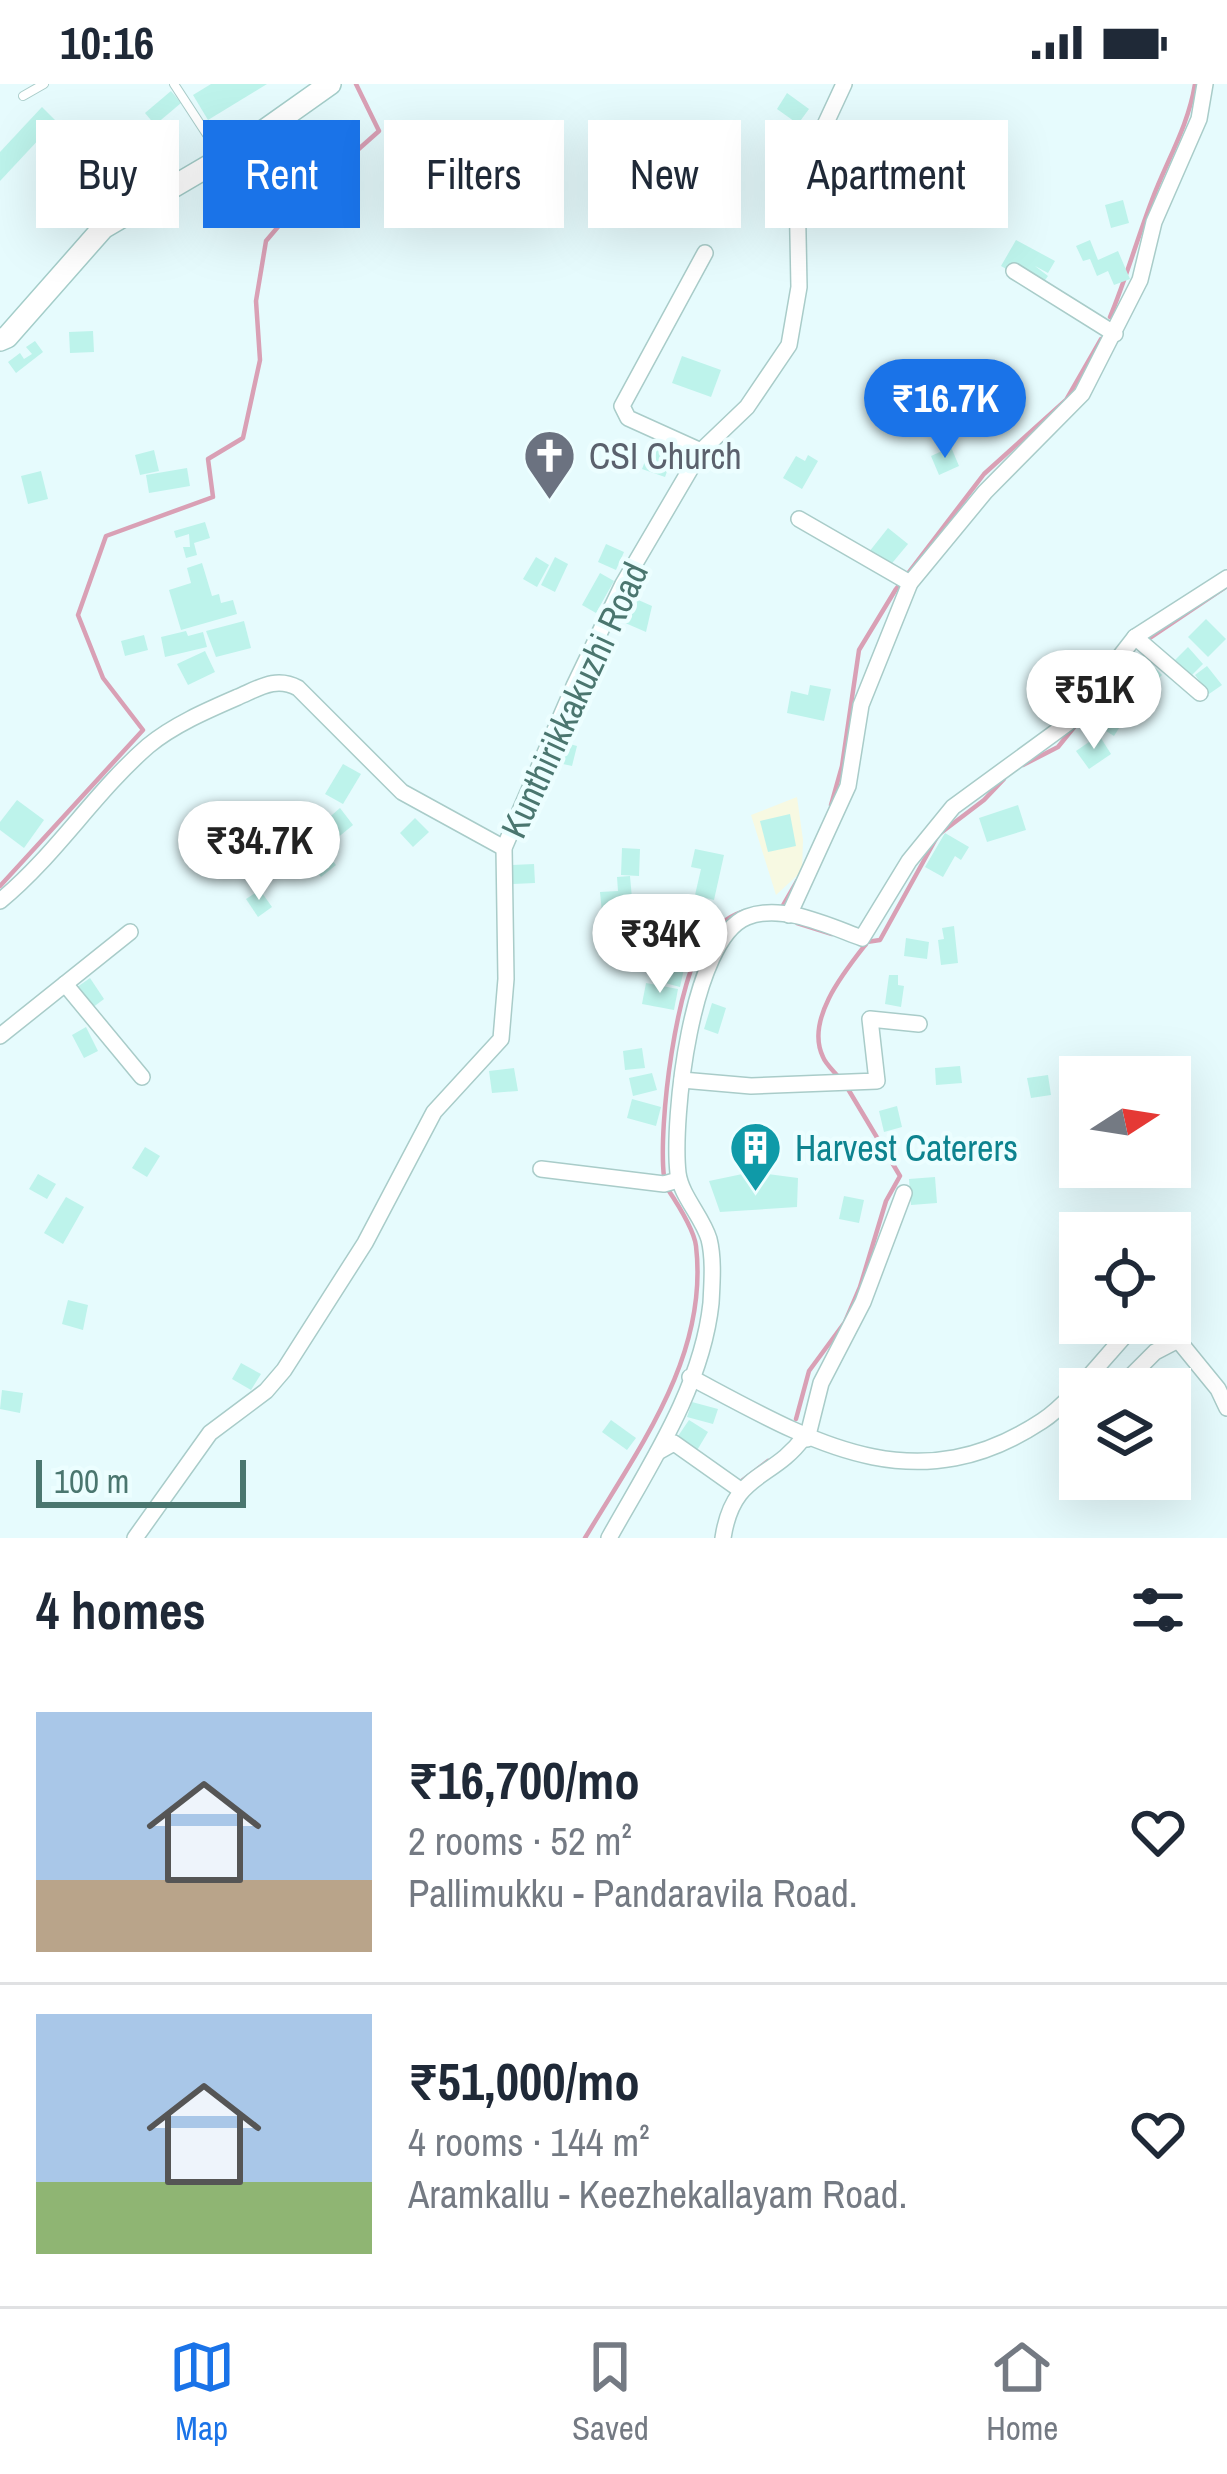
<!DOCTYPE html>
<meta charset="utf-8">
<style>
:root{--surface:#fff;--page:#f6f6f7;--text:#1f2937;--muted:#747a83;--line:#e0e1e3;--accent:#1a73e8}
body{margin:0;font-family:"Archivo Narrow",sans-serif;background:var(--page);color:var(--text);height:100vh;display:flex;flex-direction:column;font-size:45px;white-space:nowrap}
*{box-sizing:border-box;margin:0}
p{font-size:39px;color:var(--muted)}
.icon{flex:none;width:66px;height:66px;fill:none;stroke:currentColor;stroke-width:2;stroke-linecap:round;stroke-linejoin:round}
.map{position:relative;height:1454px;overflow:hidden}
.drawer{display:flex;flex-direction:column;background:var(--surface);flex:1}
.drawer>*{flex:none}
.hud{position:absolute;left:36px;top:36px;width:1155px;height:108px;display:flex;gap:24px}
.needle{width:78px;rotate:78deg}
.tools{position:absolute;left:1059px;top:972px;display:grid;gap:24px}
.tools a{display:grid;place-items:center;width:132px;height:132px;border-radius:0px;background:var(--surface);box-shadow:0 12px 48px #0002;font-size:60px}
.scale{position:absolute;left:36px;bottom:30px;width:210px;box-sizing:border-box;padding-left:12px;border:6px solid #4a766f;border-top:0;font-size:33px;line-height:42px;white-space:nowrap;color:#4a766f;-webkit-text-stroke:9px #ecfeff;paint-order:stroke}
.price{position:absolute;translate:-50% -102px;padding:0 27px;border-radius:42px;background:#fff;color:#222;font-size:39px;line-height:78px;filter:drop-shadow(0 3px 6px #0008)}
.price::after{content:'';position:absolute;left:50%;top:72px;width:36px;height:27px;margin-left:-18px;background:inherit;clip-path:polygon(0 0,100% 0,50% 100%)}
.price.current{background:var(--accent);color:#fff}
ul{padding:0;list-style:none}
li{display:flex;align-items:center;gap:36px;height:300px;padding:0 36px}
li+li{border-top:3px solid var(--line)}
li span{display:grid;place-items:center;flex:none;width:336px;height:240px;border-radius:0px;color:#555}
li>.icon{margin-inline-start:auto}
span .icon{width:144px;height:144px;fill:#fffc;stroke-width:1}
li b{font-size:51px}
h2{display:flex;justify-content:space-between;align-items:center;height:144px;padding:0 36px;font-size:51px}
.chip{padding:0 42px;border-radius:0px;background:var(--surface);box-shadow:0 12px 48px #0002;font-size:42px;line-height:108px}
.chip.current{background:var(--accent);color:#fff}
.status{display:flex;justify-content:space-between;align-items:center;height:84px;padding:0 60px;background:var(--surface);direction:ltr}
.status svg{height:33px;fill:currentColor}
.tab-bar{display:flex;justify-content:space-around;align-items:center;height:168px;border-top:3px solid var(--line);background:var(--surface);font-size:33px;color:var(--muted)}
.tab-bar a{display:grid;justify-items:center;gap:6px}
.tab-bar .current{color:var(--accent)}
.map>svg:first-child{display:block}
.education{fill:#f7f9e2}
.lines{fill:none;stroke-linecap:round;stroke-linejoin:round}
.stream{stroke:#d9a0b5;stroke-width:4.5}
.building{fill:#bdf3eb}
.lane-casing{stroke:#a9ccc9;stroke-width:10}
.street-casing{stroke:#a9ccc9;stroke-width:18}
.secondary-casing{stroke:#a4cdc9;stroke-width:24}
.lane{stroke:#fff;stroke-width:8}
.street{stroke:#fff;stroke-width:15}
.secondary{stroke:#fff;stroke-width:21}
.labels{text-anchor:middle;stroke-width:9;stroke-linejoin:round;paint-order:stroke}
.worship-label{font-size:36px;fill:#5b616d;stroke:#ecfeff;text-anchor:start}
.street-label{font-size:36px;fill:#4a766f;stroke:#ecfeff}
.culture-label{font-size:36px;fill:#0d838f;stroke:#ecfeff;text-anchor:start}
</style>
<div class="status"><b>10:16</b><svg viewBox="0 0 49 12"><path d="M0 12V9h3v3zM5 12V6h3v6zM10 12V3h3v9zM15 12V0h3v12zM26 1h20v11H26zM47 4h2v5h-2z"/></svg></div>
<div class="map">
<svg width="1227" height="1454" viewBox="0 0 1227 1454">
<rect width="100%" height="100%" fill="#e6fbfd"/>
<polygon class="education" points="797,713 803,756 802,787 776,811 751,731"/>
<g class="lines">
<g class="stream">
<path d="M1110 233C1126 195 1137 155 1152 116 1167 76 1188 43 1195 0"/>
<polyline points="1147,556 1227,502"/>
<polyline points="1023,681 1058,663 1079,637"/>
<polyline points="831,721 842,682 859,566 896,505 984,390 1066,316 1101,255"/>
<polyline points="0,802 143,646 103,594 78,531 106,452 213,413 208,375 243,354 260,276 256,217 266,157 299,118 379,47 356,0"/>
<polyline points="782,823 797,797"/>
<polyline points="797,839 832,850"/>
<polyline points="860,859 880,856 938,751 984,716 1004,695"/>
<path d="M841 996C836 989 826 981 823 973 805 936 844 888 866 860"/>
<path d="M664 1093C658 1041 676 894 707 853 715 842 734 829 746 827"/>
<polyline points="796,1335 809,1287 845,1238 860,1203 886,1117 900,1092 848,1005"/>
<polyline points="739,1399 768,1377"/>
<path d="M585 1454C638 1365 709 1272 696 1162 694 1145 677 1119 667 1104"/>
</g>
</g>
<g class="building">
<polygon points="211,0 267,0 208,36 193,11"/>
<polygon points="171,7 181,19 155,41 145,29"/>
<polygon points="787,9 809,25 798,40 777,25"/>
<polygon points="42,23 56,37 0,97 0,68"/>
<polygon points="159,54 172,73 75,141 61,122"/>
<polygon points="908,95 923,105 912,123 897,113"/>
<polygon points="1123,116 1129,139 1111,144 1105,121"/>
<polygon points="1016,156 1055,177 1048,189 1035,182 1048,192 1035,210 1019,199 1022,194 1001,182"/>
<polygon points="1090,156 1098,176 1118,167 1130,195 1114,201 1108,187 1097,192 1090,175 1083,177 1076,162"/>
<polygon points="93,247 94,268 70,269 69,248"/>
<polygon points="35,257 43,268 16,289 8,278 20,269 24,275 32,270 26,263"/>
<polygon points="682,272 721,286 711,313 672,299"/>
<polygon points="651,362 673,371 665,393 642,385"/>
<polygon points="951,363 959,382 939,391 931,372"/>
<polygon points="154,366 159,387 140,391 135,371"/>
<polygon points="808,371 818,377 802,405 783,394 796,372 805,377"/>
<polygon points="187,384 190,402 149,409 146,391"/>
<polygon points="41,387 48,415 28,420 21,392"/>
<polygon points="205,438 210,454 194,459 197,471 186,474 183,463 190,463 189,450 176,454 174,447"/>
<polygon points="888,444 908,460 888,484 869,468"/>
<polygon points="606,460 624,468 616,486 598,478"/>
<polygon points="536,473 549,481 537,503 523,495"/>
<polygon points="555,473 568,480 555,508 541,501"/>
<polygon points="202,479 212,512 219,510 221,519 233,516 237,530 181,546 169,506 191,499 187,484"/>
<polygon points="600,489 614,497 596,529 582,521"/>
<polygon points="627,511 652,522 646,548 616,535"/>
<polygon points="1206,535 1226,555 1208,573 1188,553"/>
<polygon points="244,537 251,564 216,573 206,547"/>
<polygon points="186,547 188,552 203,548 207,563 165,573 161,553"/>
<polygon points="144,551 148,566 125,572 121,557"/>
<polygon points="1188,563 1203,580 1189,594 1173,578"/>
<polygon points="205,567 215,588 188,601 177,580"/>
<polygon points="1144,572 1162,591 1145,608 1127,588"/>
<polygon points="1207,582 1222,601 1209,610 1195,591"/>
<polygon points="1113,594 1140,611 1114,652 1087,635"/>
<polygon points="810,601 831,605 824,637 787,629 791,607 808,611"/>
<polygon points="1099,651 1111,670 1089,685 1076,667"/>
<polygon points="559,657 577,662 572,682 554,678"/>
<polygon points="343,680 361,690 343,720 325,710"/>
<polygon points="17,716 44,736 24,764 0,746 0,738"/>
<polygon points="1018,721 1026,746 987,758 979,734"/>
<polygon points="340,724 353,741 330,760 317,744"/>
<polygon points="790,730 796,762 768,768 760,737"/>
<polygon points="415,734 429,748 413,763 400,749"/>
<polygon points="945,749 969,763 961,776 955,772 943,793 925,783"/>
<polygon points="318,760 336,781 321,793 304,773"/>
<polygon points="622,764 640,765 639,792 621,791"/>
<polygon points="695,765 724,771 714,816 695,811 701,785 691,783"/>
<polygon points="534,780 535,799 513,800 512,781"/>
<polygon points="630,792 633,826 602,829 600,808 618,807 617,793"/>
<polygon points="260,806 272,823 258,833 246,815"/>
<polygon points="622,835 647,837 646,854 620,852"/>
<polygon points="616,836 620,864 603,867 600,843"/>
<polygon points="954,842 958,879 941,881 938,856 944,855 942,844"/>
<polygon points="906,854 929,858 927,875 904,872"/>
<polygon points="658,858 688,864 685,879 655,872"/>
<polygon points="654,877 684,885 680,903 650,895"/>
<polygon points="889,891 898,891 898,901 904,902 901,923 885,920"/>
<polygon points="90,894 104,915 88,927 73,906"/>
<polygon points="646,899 678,905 674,926 642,920"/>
<polygon points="712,919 726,924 718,950 704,945"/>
<polygon points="86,943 98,967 84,974 72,951"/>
<polygon points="642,964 645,984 625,986 623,967"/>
<polygon points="960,982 962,999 936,1001 935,984"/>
<polygon points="514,984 518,1007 492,1009 489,987"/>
<polygon points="652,989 657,1006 633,1012 629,994"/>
<polygon points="1048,991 1051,1011 1031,1014 1027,994"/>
<polygon points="632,1015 661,1023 656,1042 627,1034"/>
<polygon points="897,1022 902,1043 884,1048 879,1027"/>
<polygon points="145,1063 160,1072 147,1093 132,1084"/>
<polygon points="752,1088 798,1094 797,1123 720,1128 709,1097"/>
<polygon points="38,1090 56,1100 47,1115 29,1105"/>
<polygon points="935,1093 937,1119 911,1121 909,1095"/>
<polygon points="844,1112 864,1116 859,1139 839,1135"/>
<polygon points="66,1113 84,1123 63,1160 44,1149"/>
<polygon points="68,1216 88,1221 83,1246 62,1240"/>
<polygon points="241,1279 261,1290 251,1306 232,1295"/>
<polygon points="2,1306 23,1309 20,1329 0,1325"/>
<polygon points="692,1318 718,1325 713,1340 687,1333"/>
<polygon points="611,1336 636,1354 627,1366 602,1348"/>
<polygon points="689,1336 708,1348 696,1368 676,1355"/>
</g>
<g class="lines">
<defs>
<g id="lane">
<polyline points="174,0 219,69"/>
<polyline points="23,12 44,0"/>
</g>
<g id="street">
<polyline points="1014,187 1115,250"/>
<polyline points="701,367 628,334 622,322 705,169"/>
<polyline points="799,435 910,499"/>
<polyline points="1135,553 1200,609"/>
<path d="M0 817C56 771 94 709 148 662 173 641 208 626 238 613 259 604 276 592 298 604L402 708 504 764"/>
<polyline points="789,831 848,702 861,621 910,499 985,408 1082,310 1140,196 1154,138 1199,35 1205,0"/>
<polyline points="65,900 142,993"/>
<polyline points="0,952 130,848"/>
<polyline points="682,996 751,1002 877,997 870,935 919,940"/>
<polyline points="541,1085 664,1100 678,1096"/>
<path d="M690 1293C809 1356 913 1422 1042 1337 1070 1319 1107 1270 1132 1244"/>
<polyline points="1118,1305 1155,1268 1178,1256 1218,1305 1227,1324"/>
<polyline points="807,1355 821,1299 863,1218 904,1109"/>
<polyline points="658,1368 674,1359 739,1405"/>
<polyline points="135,1454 210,1349 266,1307 284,1286 365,1159 434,1028 501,955 506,895 504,764 574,602 623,500 701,367 747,323 789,261 799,203 797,101 844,0"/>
<path d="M609 1454C649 1382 702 1304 711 1219 712 1199 714 1175 709 1155 702 1132 681 1112 678 1089 672 1035 691 855 747 833 782 819 829 842 862 854L909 777 953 723 1068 639 1135 553 1227 494"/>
<path d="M723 1454C733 1387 772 1397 804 1353"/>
</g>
<polyline id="secondary" points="0,256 7,253 103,144 241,63 330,0"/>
</defs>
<use href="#lane" class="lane-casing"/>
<use href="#street" class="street-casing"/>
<use href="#secondary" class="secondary-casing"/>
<use href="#lane" class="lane"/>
<use href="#street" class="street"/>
<use href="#secondary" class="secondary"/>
</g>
<defs>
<symbol id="church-pin" viewBox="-11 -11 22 30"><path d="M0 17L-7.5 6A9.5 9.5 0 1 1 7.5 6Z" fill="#6b7280" stroke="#ecfeff"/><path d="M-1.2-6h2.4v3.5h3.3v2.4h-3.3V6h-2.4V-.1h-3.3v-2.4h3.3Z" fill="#fff"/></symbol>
<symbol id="building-pin" viewBox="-11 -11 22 30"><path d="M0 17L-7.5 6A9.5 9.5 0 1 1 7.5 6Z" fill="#0f9aa8" stroke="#ecfeff"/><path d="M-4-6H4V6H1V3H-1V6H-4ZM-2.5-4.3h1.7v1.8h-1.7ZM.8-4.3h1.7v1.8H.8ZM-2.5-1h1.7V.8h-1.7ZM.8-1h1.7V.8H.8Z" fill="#fff"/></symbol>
</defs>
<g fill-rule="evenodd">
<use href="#church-pin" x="520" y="342" width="59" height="81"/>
<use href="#building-pin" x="726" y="1034" width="59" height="81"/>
</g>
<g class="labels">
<g class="worship-label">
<text x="589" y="385">CSI Church</text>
</g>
<g class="street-label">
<text transform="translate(574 616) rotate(-65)" y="13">Kunthirikkakuzhi Road</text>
</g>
<g class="culture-label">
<text x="795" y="1077">Harvest Caterers</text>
</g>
</g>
</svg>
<div class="tools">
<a><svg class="needle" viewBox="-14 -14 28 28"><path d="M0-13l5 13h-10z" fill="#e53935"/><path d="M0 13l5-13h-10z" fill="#747a83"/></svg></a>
<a><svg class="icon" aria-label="locate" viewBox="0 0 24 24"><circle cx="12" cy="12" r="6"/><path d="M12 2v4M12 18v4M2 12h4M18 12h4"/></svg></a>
<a><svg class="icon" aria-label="layers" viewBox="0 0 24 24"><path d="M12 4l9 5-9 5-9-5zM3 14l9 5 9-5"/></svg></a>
</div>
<div class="scale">100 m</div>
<b class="price current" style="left:945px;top:377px">₹16.7K</b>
<b class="price" style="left:1094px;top:668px">₹51K</b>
<b class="price" style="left:259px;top:819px">₹34.7K</b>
<b class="price" style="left:660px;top:912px">₹34K</b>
<div class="hud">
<a class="chip">Buy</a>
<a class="chip current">Rent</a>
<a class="chip">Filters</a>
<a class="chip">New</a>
<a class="chip">Apartment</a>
</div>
</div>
<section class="drawer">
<h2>4 homes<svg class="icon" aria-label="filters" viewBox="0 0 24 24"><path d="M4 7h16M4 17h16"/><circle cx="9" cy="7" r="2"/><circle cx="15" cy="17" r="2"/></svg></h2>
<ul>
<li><span style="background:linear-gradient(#a9c7e8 70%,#b9a48a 0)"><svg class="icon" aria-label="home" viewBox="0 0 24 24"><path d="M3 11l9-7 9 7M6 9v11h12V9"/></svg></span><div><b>₹16,700/mo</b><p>2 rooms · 52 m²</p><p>Pallimukku - Pandaravila Road.</p></div><svg class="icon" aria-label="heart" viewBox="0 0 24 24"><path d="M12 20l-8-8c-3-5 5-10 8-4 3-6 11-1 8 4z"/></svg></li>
<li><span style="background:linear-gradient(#a9c7e8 70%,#8fb573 0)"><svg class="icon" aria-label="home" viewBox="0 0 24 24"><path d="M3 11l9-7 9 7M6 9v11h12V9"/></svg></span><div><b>₹51,000/mo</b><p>4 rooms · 144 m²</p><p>Aramkallu - Keezhekallayam Road.</p></div><svg class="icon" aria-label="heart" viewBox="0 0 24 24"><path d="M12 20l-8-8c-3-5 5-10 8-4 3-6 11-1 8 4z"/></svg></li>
</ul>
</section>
<nav class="tab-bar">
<a class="current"><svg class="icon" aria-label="map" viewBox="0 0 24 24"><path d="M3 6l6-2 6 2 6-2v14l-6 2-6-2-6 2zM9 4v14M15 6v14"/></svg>Map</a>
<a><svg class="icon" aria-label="saved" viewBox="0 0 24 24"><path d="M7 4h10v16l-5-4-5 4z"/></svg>Saved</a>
<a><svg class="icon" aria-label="home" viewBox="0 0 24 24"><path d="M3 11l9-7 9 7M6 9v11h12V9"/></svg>Home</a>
</nav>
